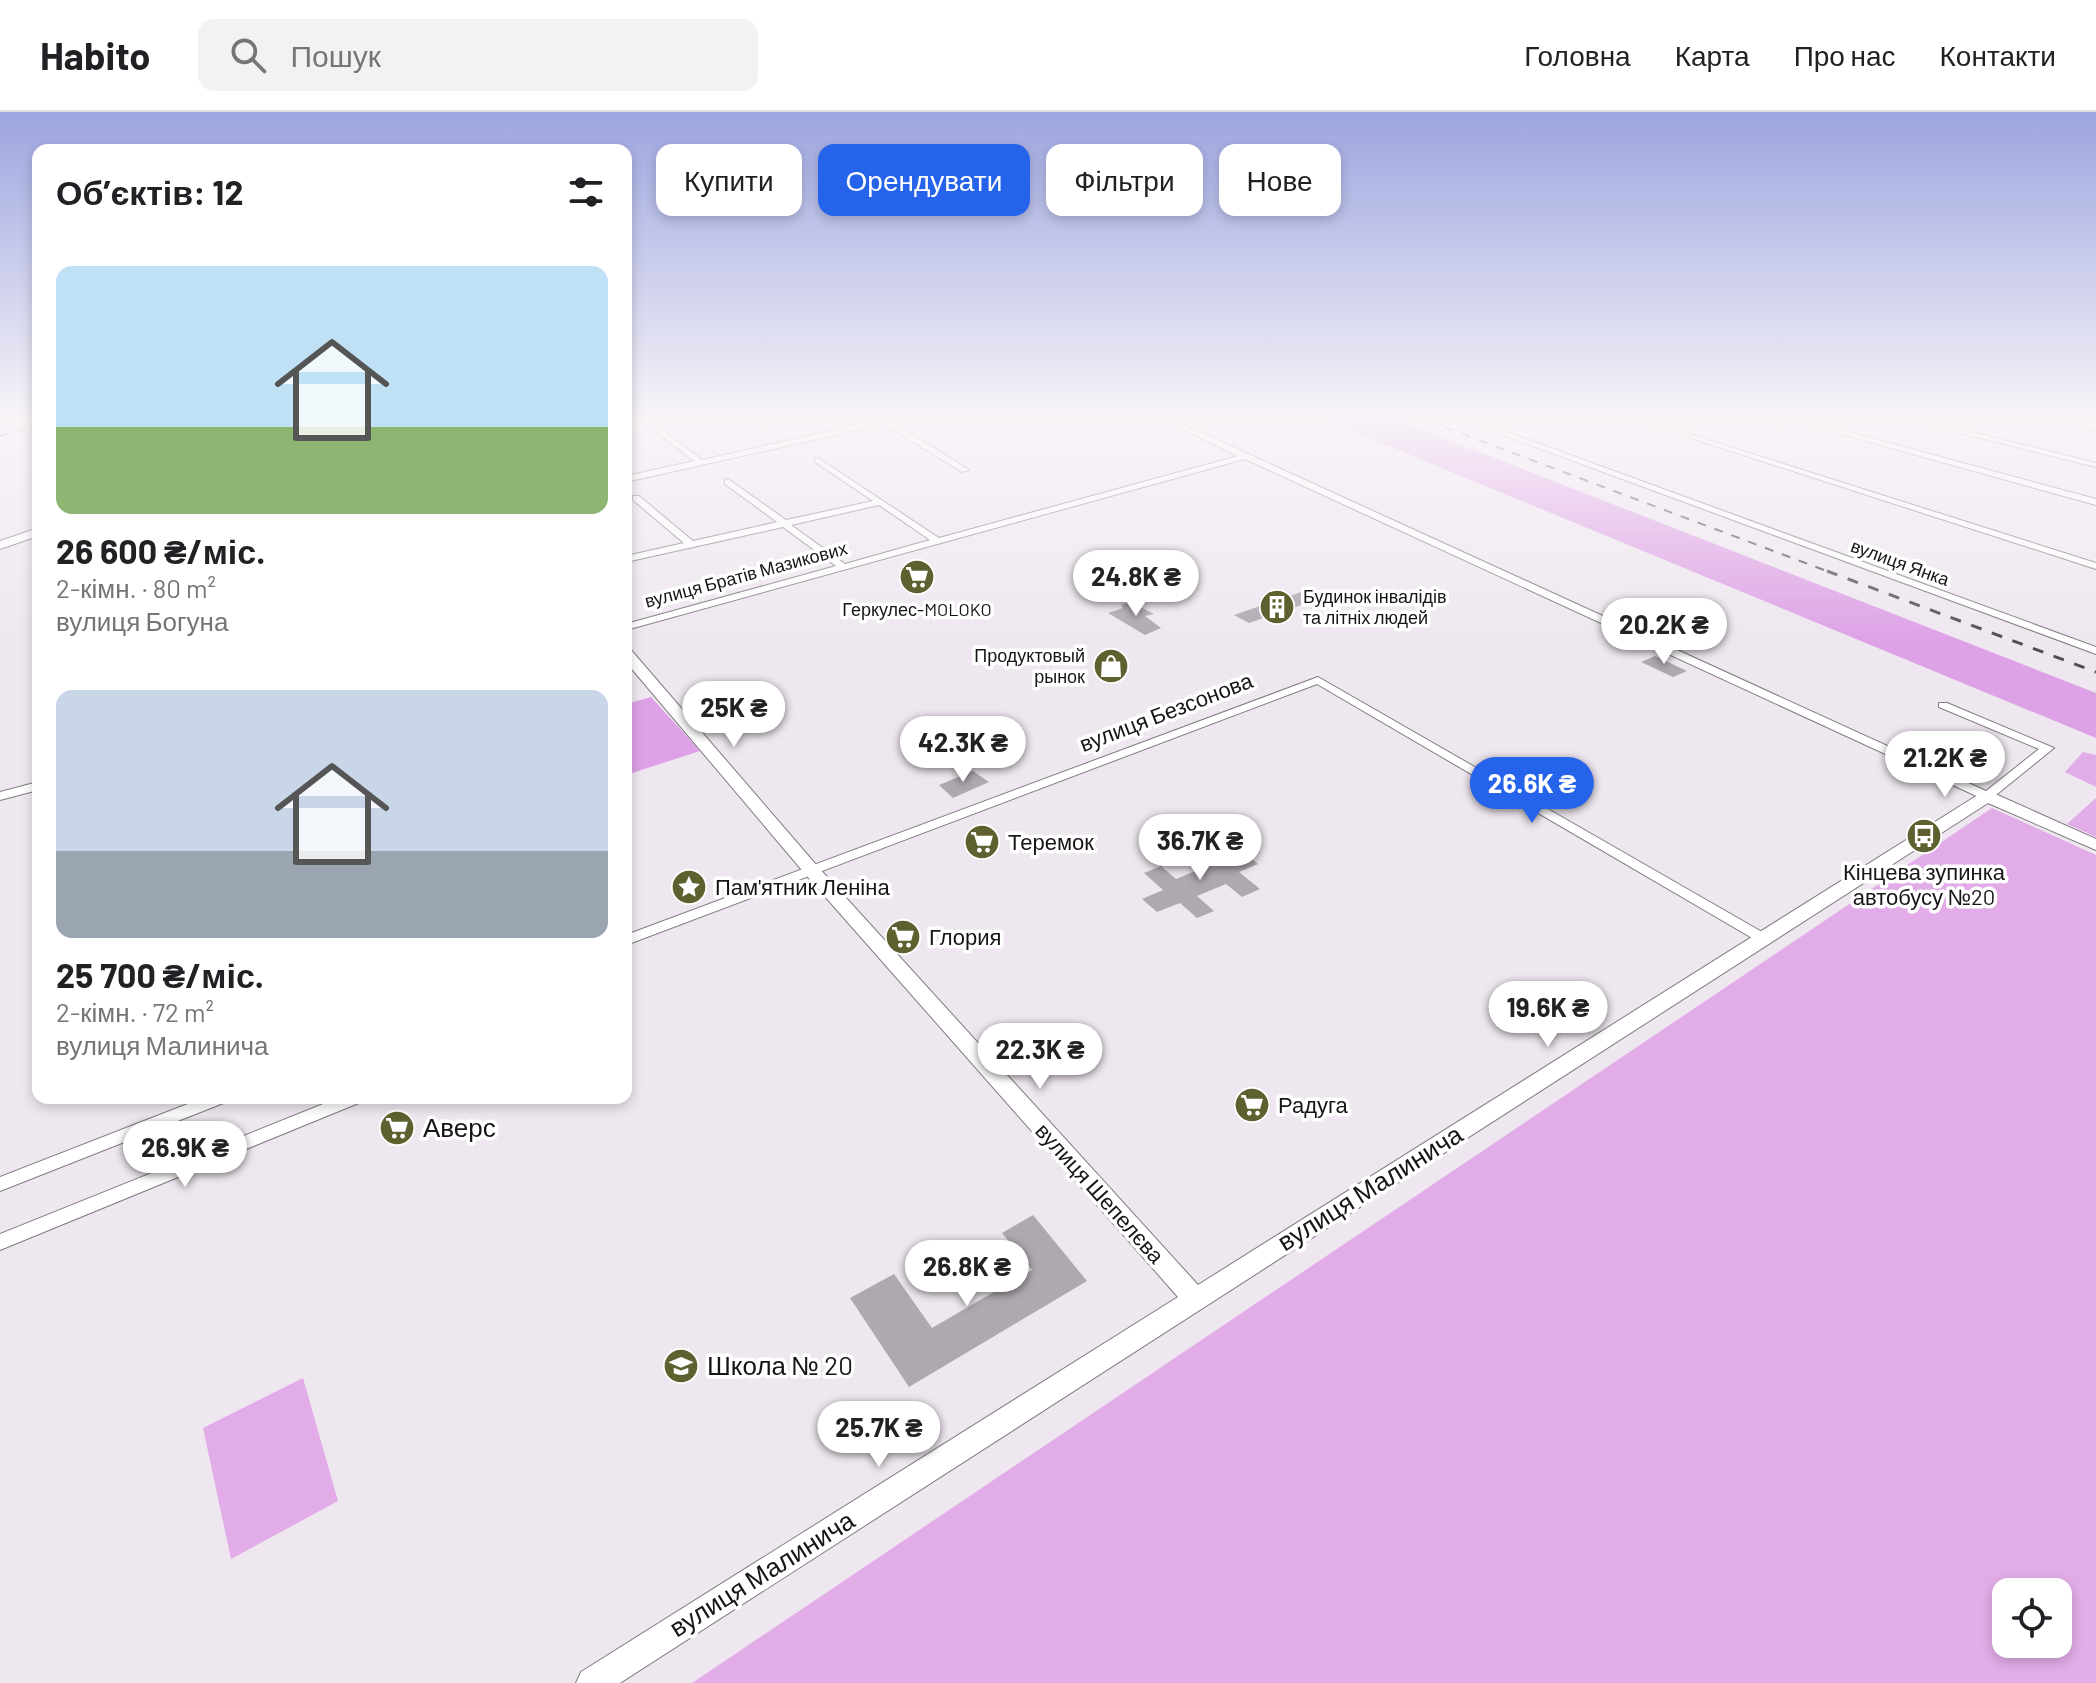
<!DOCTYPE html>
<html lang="uk">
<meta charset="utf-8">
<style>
:root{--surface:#fff;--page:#f2f2f2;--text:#202124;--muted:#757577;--line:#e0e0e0;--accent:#2563eb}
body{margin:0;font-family:Barlow,sans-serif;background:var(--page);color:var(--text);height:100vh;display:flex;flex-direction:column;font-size:30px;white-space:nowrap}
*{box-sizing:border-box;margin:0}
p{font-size:26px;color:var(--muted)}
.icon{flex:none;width:44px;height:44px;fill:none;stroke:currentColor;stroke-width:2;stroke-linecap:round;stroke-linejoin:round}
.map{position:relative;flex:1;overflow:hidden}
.side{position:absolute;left:32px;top:32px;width:600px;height:960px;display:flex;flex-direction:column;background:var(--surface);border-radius:16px;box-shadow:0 4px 12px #0003}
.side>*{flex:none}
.top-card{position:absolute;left:656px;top:32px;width:760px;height:72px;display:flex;gap:16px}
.fabs{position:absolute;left:1992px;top:1466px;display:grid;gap:16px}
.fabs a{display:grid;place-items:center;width:80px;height:80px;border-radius:16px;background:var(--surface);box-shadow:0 4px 12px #0003;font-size:40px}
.price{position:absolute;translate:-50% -68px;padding:0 18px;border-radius:28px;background:#fff;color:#222;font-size:26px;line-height:52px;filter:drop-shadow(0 2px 4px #0008)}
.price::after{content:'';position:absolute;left:50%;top:48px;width:24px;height:18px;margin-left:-12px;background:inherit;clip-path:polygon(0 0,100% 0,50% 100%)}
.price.selected{background:var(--accent);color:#fff}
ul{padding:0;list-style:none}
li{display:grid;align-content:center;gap:16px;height:424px;padding:0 24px}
li span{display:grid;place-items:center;height:248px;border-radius:16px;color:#555}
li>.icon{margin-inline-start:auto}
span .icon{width:144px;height:144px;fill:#fffc;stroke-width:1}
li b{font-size:34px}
h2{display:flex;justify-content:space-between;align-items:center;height:96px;padding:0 24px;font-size:34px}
.pill{padding:0 28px;border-radius:16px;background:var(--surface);box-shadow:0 4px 12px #0003;font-size:28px;line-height:72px}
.pill.selected{background:var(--accent);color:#fff}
header{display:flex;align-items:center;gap:48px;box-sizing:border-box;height:112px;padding:0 40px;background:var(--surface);border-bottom:2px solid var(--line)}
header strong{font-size:38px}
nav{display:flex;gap:44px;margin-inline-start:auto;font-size:28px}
.search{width:560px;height:72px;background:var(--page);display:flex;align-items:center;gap:20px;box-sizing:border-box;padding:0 28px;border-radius:16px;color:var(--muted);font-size:30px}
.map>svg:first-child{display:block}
.green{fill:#e2ace8;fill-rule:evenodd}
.forest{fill:#dda1e5}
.building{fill:#b0a8b1}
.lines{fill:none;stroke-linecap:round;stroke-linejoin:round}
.minor-casing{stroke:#817a82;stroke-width:2}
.tertiary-casing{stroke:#817a82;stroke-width:2}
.secondary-casing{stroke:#817a82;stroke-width:2}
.minor{fill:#fff;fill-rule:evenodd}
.tertiary{fill:#fff;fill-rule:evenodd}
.secondary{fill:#fff;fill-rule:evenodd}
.rail-far1{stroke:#524e53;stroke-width:2;stroke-dasharray:9 9;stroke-linecap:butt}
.rail{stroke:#524e53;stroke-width:3;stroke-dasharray:11 11;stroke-linecap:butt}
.labels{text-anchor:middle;stroke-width:7;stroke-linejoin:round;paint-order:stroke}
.far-street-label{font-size:18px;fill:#181518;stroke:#fff}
.far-poi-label{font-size:18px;fill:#181518;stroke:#fff;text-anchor:start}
.street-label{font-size:22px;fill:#181518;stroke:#fff}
.poi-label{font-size:22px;fill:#181518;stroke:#fff;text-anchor:start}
.near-poi-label{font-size:26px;fill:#181518;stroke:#fff;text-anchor:start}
.near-street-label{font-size:26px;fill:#181518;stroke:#fff}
</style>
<header>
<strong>Habito</strong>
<div class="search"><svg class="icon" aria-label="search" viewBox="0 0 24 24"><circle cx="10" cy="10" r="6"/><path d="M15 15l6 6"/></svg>Пошук</div>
<nav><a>Головна</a><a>Карта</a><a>Про нас</a><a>Контакти</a></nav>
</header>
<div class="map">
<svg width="2096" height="1571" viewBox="0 0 2096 1571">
<rect width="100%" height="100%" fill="#efe7f0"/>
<g class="green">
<polygon points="2083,640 2096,643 2096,675 2065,660"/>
<polygon points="2096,686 2096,725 2067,712"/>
<path d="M1992 696 2096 743V1571H692ZM2058 1480V1532H2006V1480Z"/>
<polygon points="303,1266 338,1389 231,1447 203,1316"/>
</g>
<g class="forest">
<polygon points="1328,309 1400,309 2096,581 2096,626"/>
<polygon points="651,585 700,639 626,663 626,592"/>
</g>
<g class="building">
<polygon points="1304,479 1319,487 1249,511 1234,503"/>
<polygon points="1131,490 1154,502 1145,504 1161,516 1145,523 1108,501 1123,496 1121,493"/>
<polygon points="1655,544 1687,559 1673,565 1641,550"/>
<polygon points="973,659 989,670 953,686 939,673"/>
<polygon points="1206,735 1224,750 1245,741 1258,752 1239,760 1260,777 1242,785 1226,772 1197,784 1214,799 1197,806 1180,791 1157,800 1142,787 1163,778 1144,761 1161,754 1176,767 1205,755 1189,742"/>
<polygon points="1033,1103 1087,1169 909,1275 850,1186 894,1162 932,1216 1032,1158 1002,1121"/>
</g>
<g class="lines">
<defs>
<g id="minor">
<polygon points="642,309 651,309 702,348 874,309 891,309 969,358 962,360 884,312 626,370 626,364 694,349"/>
<path d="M1166 309H1176L1986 679 2039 637 1939 595V591H1947L2054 636 1991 687H1983L1245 347 626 518V512L836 454 783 415 626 450V444L684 431 633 388V384H639L693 429 777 410 725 372V368L728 367 786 408 873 389 815 350V346H818L939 426 1238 344ZM879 393 930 428 845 452 791 413Z"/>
<polygon points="1465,309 1477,309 2096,535 2096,542"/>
<polygon points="1638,309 1650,309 1679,318 1688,311 1687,309 1696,309 1696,313 1686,321 2096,451 2096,457"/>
<polygon points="1794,309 1808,309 2096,387 2096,393"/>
<polygon points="1913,309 1927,309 2096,351 2096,355"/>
<polygon points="626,465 629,466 631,470 626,473"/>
<polygon points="1318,565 1769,824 1771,827 1764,832 1759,830 1317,572 626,833 626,823"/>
<polygon points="38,670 38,678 0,688 0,680"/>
<polygon points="203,986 228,986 226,990 0,1079 0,1065"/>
<polygon points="338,986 363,986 361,990 0,1138 0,1122"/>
</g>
<g id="tertiary">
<polygon points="2070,309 2096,312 2096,318 2072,311"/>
<polygon points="626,537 631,538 818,755 1198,1173 1981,681 1993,681 2096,727 2096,738 1988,691 620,1571 576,1571 581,1560 1178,1185 806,763 626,550"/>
</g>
<polygon id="secondary" points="38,416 38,424 0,437 0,429"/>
</defs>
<use href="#minor" class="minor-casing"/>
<use href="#tertiary" class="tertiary-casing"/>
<use href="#secondary" class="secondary-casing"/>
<use href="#minor" class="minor"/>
<use href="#tertiary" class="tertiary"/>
<use href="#secondary" class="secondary"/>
<g class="rail-far1">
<polyline points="1428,309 1832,461"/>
<polyline points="0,324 38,314"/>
</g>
<polyline class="rail" points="1827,459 2096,560"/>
</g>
<linearGradient id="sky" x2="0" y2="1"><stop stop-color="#9ca5df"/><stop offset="0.58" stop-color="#f8f4f8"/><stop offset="1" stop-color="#f8f4f8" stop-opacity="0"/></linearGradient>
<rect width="2096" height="529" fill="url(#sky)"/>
<defs>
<symbol id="supermarket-disc" viewBox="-11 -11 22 22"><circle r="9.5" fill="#5e612f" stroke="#fff"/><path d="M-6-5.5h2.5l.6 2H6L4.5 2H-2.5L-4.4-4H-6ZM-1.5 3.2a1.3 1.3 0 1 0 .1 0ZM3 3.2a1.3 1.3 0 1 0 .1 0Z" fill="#fff"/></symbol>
<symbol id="building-disc" viewBox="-11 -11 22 22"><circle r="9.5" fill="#5e612f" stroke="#fff"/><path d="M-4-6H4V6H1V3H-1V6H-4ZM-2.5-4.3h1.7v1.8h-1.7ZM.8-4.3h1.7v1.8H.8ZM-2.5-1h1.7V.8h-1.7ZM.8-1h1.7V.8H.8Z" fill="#fff"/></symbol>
<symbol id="shop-disc" viewBox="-11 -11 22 22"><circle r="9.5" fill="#5e612f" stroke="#fff"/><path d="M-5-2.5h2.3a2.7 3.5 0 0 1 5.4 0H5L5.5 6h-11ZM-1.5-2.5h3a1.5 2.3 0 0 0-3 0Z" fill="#fff"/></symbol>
<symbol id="bus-disc" viewBox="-11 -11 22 22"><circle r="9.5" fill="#5e612f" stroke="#fff"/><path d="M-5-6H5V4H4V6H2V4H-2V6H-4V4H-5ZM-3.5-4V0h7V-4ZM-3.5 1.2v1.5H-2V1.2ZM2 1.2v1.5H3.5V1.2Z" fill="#fff"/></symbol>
<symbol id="sight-disc" viewBox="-11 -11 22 22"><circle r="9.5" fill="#5e612f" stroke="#fff"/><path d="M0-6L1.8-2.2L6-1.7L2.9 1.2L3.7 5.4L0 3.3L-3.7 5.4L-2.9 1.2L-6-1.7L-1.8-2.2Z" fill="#fff"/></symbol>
<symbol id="school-disc" viewBox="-11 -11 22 22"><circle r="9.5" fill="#5e612f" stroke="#fff"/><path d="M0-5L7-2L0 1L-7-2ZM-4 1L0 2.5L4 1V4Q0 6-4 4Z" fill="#fff"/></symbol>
</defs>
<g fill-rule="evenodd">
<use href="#supermarket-disc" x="897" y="445" width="40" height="40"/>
<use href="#building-disc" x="1257" y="475" width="40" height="40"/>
<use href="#shop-disc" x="1091" y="534" width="40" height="40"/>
<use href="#bus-disc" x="1904" y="704" width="40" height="40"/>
<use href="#supermarket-disc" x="962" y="710" width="40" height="40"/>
<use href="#sight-disc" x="669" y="755" width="40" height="40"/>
<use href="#supermarket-disc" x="883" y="805" width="40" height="40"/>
<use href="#supermarket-disc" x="1232" y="973" width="40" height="40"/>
<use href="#supermarket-disc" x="377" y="996" width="40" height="40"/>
<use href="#school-disc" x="661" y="1234" width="40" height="40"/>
</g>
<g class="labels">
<g class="far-street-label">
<text transform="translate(1900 451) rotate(20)" y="6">вулиця Янка</text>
<text transform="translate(746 463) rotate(-15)" y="6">вулиця Братів Мазикових</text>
</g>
<g class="far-poi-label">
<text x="1303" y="491">Будинок інвалідів<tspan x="1303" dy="21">та літніх людей</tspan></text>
<text x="917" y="504" text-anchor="middle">Геркулес-MOLOKO</text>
<text x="1085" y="550" text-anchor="end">Продуктовый<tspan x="1085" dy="21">рынок</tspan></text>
</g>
<g class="street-label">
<text transform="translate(1166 600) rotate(-21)" y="8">вулиця Безсонова</text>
<text transform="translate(1100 1081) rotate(48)" y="8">вулиця Шепелєва</text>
</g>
<g class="poi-label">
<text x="1008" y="738">Теремок</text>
<text x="1924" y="768" text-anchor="middle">Кінцева зупинка<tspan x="1924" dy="25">автобусу №20</tspan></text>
<text x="715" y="783">Пам'ятник Леніна</text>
<text x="929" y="833">Глория</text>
<text x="1278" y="1001">Радуга</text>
</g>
<g class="near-poi-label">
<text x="423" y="1025">Аверс</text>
<text x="707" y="1263">Школа № 20</text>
</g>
<g class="near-street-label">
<text transform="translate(1370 1076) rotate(-32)" y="9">вулиця Малинича</text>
<text transform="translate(762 1462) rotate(-32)" y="9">вулиця Малинича</text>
</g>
</g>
</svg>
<div class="fabs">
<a><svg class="icon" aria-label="locate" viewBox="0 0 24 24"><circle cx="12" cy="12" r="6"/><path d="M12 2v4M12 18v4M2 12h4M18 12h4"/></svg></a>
</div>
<b class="price" style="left:1136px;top:506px">24.8K ₴</b>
<b class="price" style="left:1664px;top:554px">20.2K ₴</b>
<b class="price" style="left:734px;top:637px">25K ₴</b>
<b class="price" style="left:963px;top:672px">42.3K ₴</b>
<b class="price" style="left:1945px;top:687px">21.2K ₴</b>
<b class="price selected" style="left:1532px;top:713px">26.6K ₴</b>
<b class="price" style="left:1200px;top:770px">36.7K ₴</b>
<b class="price" style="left:1548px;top:937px">19.6K ₴</b>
<b class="price" style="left:1040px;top:979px">22.3K ₴</b>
<b class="price" style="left:185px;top:1077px">26.9K ₴</b>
<b class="price" style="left:967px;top:1196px">26.8K ₴</b>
<b class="price" style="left:879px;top:1357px">25.7K ₴</b>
<div class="top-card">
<a class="pill">Купити</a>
<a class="pill selected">Орендувати</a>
<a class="pill">Фільтри</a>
<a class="pill">Нове</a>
</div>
<section class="side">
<h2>Об’єктів: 12<svg class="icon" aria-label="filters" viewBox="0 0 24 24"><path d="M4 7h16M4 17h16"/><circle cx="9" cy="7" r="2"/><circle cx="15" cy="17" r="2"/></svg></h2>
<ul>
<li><span style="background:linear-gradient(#bfe0f5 65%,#8fb573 0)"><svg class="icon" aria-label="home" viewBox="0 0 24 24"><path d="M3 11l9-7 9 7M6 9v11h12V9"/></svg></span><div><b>26 600 ₴/міс.</b><p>2-кімн. · 80 m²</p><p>вулиця Богуна</p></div></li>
<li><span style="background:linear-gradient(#c9d6e8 65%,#9aa5b1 0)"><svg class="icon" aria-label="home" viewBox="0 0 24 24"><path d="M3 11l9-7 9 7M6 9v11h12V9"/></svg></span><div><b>25 700 ₴/міс.</b><p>2-кімн. · 72 m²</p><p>вулиця Малинича</p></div></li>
</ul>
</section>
</div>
